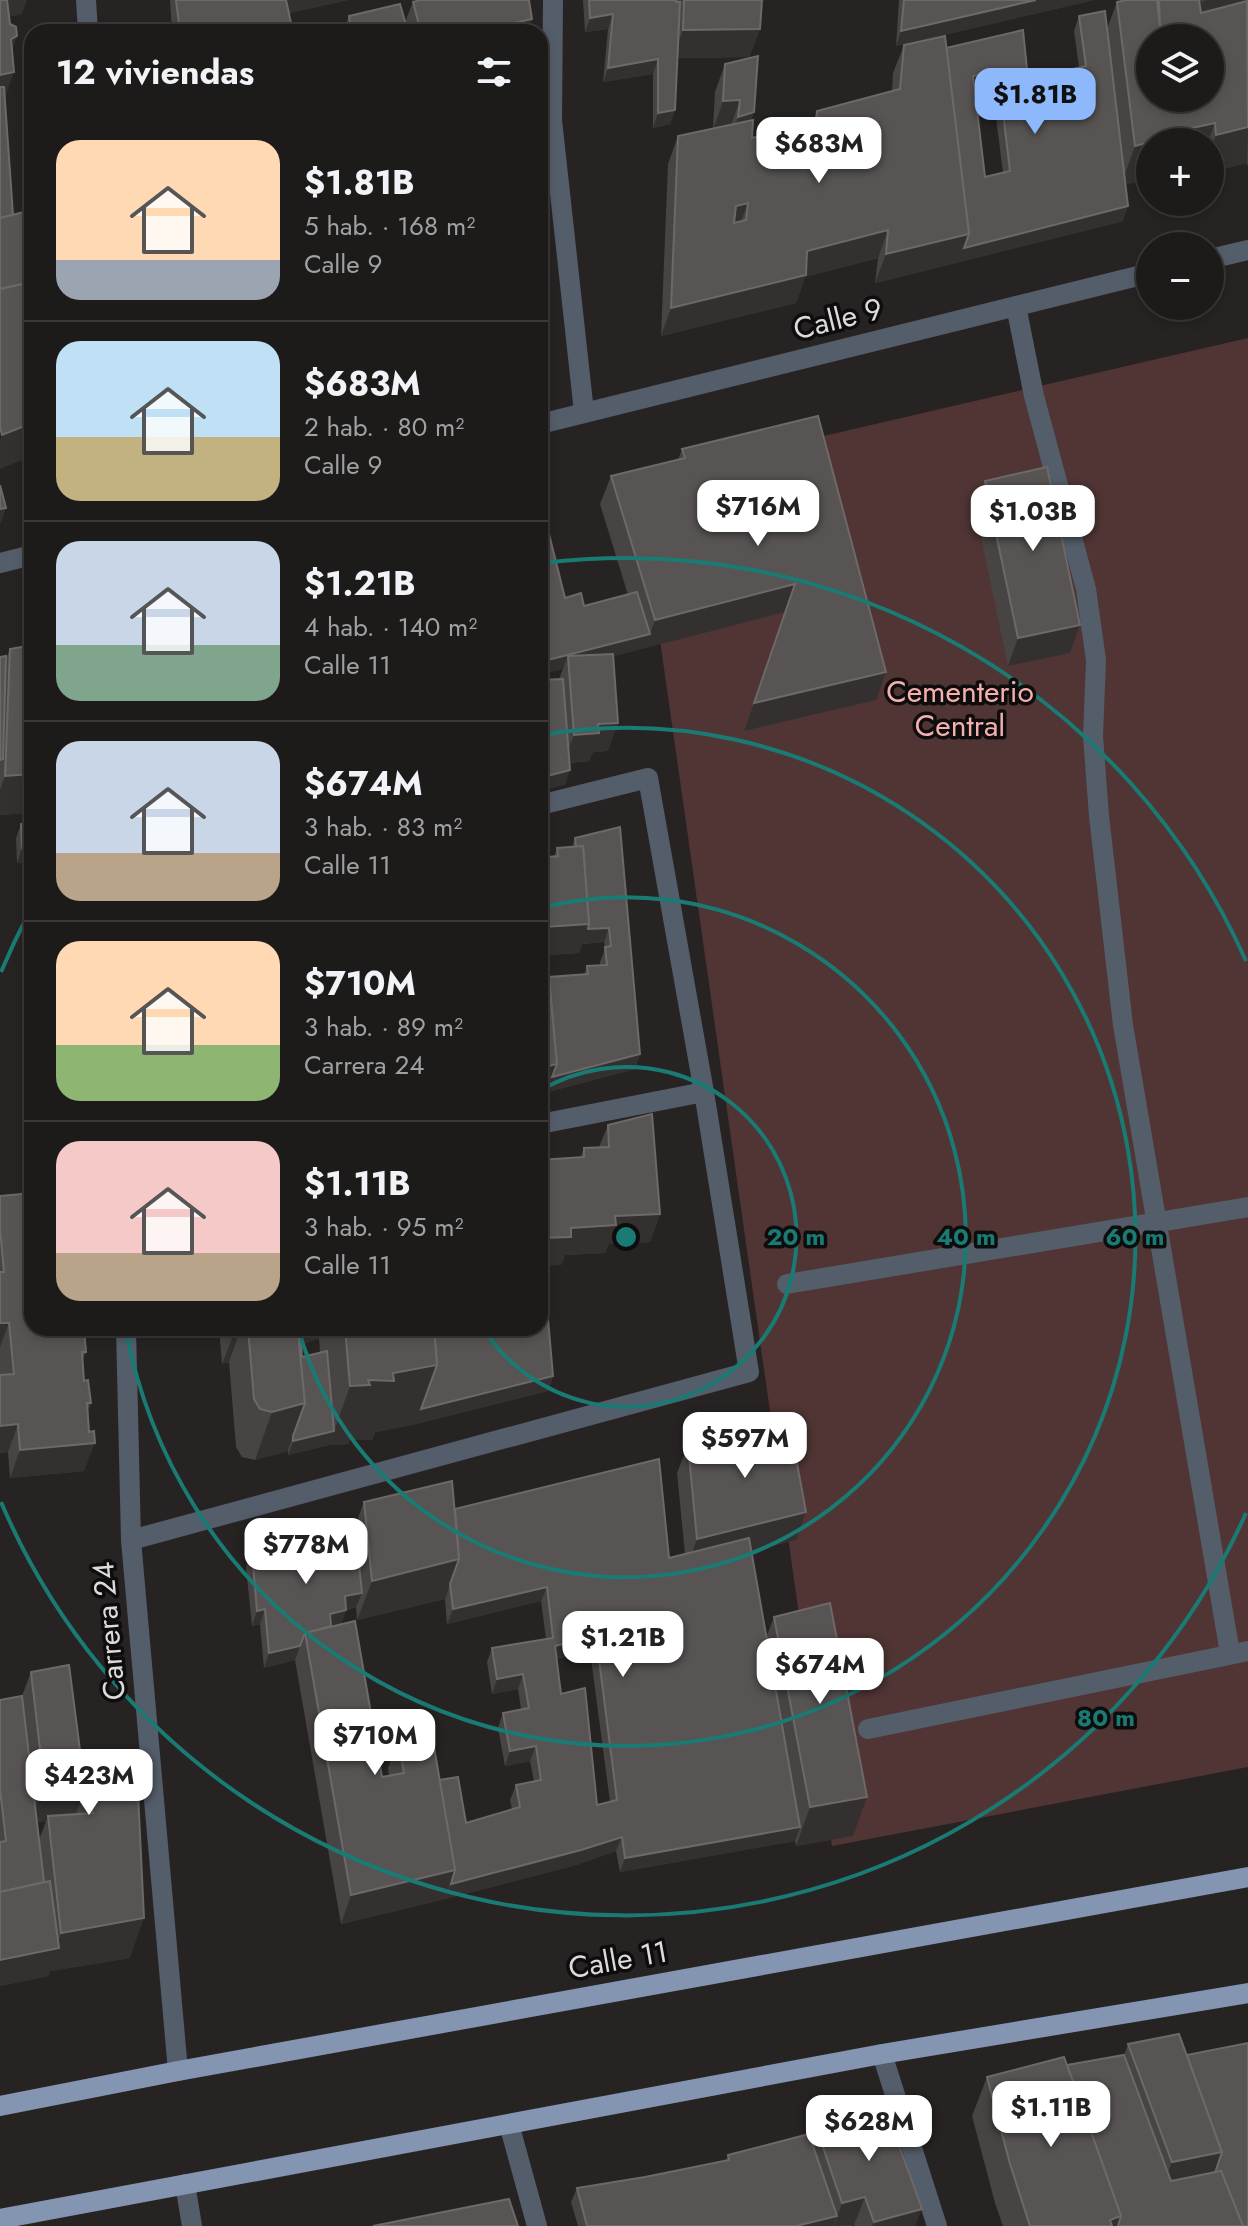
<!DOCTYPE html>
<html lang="es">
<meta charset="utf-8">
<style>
:root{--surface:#1d1a1a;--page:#252323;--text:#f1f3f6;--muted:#a0a1a2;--line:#3b3839;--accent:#8db9fc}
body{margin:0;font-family:Jost,sans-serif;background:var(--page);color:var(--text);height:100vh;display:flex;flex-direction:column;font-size:30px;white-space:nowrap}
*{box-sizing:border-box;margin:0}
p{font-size:26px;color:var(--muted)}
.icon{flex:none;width:44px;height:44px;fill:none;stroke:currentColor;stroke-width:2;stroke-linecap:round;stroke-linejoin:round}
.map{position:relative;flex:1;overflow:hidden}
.sheet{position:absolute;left:24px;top:24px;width:524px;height:1312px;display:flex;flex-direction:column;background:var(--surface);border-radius:24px;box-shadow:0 4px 12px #0003,0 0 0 2px var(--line)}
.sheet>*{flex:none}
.tools{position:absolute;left:1136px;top:24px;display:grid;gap:16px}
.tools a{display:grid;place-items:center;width:88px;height:88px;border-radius:50%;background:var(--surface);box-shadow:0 4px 12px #0003,0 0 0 2px var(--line);font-size:40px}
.price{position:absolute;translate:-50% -68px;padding:0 18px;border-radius:16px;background:#fff;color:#222;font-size:26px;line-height:52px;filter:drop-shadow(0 2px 4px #0008)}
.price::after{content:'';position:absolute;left:50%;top:48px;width:24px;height:18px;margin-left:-12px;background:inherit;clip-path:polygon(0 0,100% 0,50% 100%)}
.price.current{background:var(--accent);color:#111}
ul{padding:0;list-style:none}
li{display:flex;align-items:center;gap:24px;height:200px;padding:0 32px}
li+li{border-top:2px solid var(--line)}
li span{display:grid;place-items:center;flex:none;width:224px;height:160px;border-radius:24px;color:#555}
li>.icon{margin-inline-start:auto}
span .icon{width:96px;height:96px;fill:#fffc;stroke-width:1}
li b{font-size:34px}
h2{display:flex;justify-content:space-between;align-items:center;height:96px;padding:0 32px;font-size:34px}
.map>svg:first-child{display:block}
.green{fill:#503534}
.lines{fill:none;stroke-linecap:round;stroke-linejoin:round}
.lane{stroke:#545d6a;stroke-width:20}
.street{stroke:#545d6a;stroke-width:20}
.primary{stroke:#8395b0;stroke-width:20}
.wall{fill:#484444;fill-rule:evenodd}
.shaded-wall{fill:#343030}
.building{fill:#585454;stroke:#6d6969;stroke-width:2;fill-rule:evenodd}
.ring{fill:none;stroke:#197b73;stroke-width:4}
.labels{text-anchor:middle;stroke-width:7;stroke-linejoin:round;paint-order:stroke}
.street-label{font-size:30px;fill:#dddada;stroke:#0e0d0d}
.park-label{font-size:30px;fill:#f5afad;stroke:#0e0d0d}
.centre{fill:#197b73;stroke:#0e0d0d;stroke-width:4}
.ring-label{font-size:24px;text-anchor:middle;font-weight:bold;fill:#197b73;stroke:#0e0d0d;stroke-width:7;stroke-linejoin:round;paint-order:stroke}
</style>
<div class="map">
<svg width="1248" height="2226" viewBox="0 0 1248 2226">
<rect width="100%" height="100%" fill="#272323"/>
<polygon class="green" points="1248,338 1248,1767 832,1846 637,479"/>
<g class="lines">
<g class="lane">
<polyline points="1016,306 1034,396 1086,589 1096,660 1093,736 1099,816 1123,1025 1230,1653"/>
<polyline points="787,1284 1248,1207"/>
<polyline points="868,1729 1248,1651"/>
<polyline points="509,2124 537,2226"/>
<polyline points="185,2184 192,2226"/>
</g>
<g class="street">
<polyline points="86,0 88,32"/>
<polyline points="553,0 552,120 584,412"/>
<polyline points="1210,259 1248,250"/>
<polyline points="540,424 1150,273"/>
<polyline points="0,563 32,555"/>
<polyline points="540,1124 704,1092"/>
<polyline points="126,1328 131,1540 178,2071"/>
<polyline points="131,1540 749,1372 704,1092 648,778 540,805"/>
<polyline points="882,2054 937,2226"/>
</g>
<g class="primary">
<polyline points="0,2106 178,2071 1248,1877"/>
<polyline points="0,2219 882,2054 1248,1993"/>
</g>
</g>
<g class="wall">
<polygon points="170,0 348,0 289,13 293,32 172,32"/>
<polygon points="583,0 765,0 762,1 760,29 749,57 677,58 675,110 670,124 653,128 653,74 603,82 608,29 585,32"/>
<polygon points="899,0 1094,0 896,46"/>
<path d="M1126 0H1248V167L1247 163 1210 172V142H1150V184L1143 185 1142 181 1126 184 1123 221 875 283 878 258 805 277 796 303 661 336 668 164 678 136 713 128 715 92 725 64 751 120 752 138 813 122 817 111 892 91 893 73 904 45 946 48 1028 79 1079 67 1074 31 1079 16 1107 29 1117 2ZM1150 38H1210V98H1150ZM992 86 1003 173 985 177 974 89Z"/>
<polygon points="413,2 532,19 527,32 343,32 349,16 405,22"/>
<polygon points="682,449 876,700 744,731 785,612 613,656 608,751 593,752 589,761 570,763 565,785 559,679 563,669 565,598 584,606 628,595 600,504 611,476 678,460"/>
<polygon points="985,481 1080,625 1070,653 1008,666 975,509"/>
<polygon points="32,645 32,861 17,863 16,838 21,824 26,823 27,813 0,815 0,657 6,659 10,649"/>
<path d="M620 827 640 1054 635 1069 540 1094V858L554 857 557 848 572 847 575 838ZM604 942 605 949 600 962V965L587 966 584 975 549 977 547 955 579 953 582 944Z"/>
<polygon points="608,1125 660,1214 650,1242 609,1244 605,1253 565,1255 561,1265 580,1158 584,1148 599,1147"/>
<polygon points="0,1196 86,1352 82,1361 84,1381 91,1403 87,1412 84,1471 10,1478 8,1452 0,1453"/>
<path d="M219 1328H540L553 1376 548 1391 416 1424 375 1432 372 1440 350 1439 348 1444 329 1445 288 1455V1450L255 1460 242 1457 236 1447 229 1362 222 1364ZM319 1339 320 1352 302 1357 301 1344Z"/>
<path d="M688 1445 806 1512 796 1540 751 1551 766 1638 774 1617 853 1836 796 1846 795 1841 620 1872 616 1851 576 1865 445 1899 341 1924 295 1660 264 1668 260 1624 252 1626 246 1567 252 1552H274L325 1540 327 1533 355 1526 364 1502 455 1509 669 1558 685 1554 677 1473ZM445 1599 447 1624 541 1601 546 1639 492 1648 487 1662 492 1694 518 1689 521 1709 503 1713 498 1728 505 1766 530 1761 534 1781 516 1785 510 1800 512 1809 466 1823 439 1780 398 1740 388 1768 389 1775 382 1777 341 1624 346 1610 356 1607 357 1620ZM590 1651 610 1802 597 1805 561 1694 556 1659Z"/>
<path d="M31 1672 81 1758 136 1752 130 1958 50 1971 48 1976 0 1986V1700L22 1696ZM46 1821 39 1840 37 1822Z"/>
<polygon points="1128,2044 1248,2226 1003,2226 995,2203 972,2116 987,2077 1124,2055"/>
<polygon points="814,2121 915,2226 855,2226 854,2225 850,2226 578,2226 571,2202 577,2188 645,2177 726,2160 728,2155 809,2134"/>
</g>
<g class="shaded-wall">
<polygon points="3,0 27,0 22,14 0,19"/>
<polygon points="286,0 348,0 281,15"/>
<polygon points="1036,0 1094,0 896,46 901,31"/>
<polygon points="1207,0 1248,0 1248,15 1186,31 1196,3"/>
<polygon points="613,14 608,29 585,32 590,18"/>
<polygon points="532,19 527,32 473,32"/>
<polygon points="760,29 749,57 672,58 683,30"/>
<polygon points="17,36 7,64 11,39"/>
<polygon points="658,59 653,74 603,82 608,68"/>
<polygon points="998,71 992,86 967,90 973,76"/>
<polygon points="14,72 4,100 0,101 0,75"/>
<polygon points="740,100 730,128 713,130 723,101"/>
<polygon points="675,110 670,124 653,128 658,113"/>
<polygon points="754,112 744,140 728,145 738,117"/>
<polygon points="1215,123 1208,142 1175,142 1192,128"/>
<polygon points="1248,127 1247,163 1210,172 1210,153 1216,135"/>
<polygon points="831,142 821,170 804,172 814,144"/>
<polygon points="1150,143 1150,160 1142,181 1121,185 1135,146"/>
<polygon points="1150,166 1150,184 1143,185"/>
<polygon points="748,203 737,231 726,234 736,206"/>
<polygon points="1128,206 1123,221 875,283 886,254 969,234"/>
<polygon points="888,230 878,258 805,277 796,303 661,336 671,308 807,251"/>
<polygon points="32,423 32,459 17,462 0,469 0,441 2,435"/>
<polygon points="6,508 1,523 0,523 0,509"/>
<polygon points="795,584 785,612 568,668 568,656 563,669 540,675 540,662 650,634 655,620"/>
<polygon points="1080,625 1070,653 1008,666 1018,638"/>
<polygon points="886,672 876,700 744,731 754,703"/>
<polygon points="618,723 608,751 593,752 589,761 563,763 574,735 598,724"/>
<polygon points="570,770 565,785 540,791 540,778"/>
<polygon points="32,774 32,798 27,813 0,815 0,790 5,776"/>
<polygon points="32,847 32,861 17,863 22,848"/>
<polygon points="589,924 609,928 604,942 582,944 579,953 540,955 540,939 544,927"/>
<polygon points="640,1054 635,1069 540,1094 540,1068 557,1064"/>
<polygon points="660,1214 650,1242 609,1244 605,1253 565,1255 561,1265 540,1266 540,1238 571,1228 615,1216"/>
<polygon points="0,1323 9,1323 0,1347"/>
<polygon points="310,1328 323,1328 319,1339 295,1345 301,1330"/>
<polygon points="239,1334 229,1362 222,1364 233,1336"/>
<polygon points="437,1365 553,1376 548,1391 416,1424 375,1432 372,1440 350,1439 348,1444 329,1445 350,1386 368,1380"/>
<polygon points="305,1403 287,1452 255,1460 272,1412"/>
<polygon points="18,1424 8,1452 0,1453 0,1426"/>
<polygon points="334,1431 329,1445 288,1455 293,1441"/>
<polygon points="95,1443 84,1471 10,1478 20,1450"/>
<polygon points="806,1512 796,1540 687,1567 697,1539"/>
<polygon points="459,1559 445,1599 357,1620 372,1581"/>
<polygon points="547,1587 541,1601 447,1624 453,1609"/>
<polygon points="362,1593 356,1607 340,1611 345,1596"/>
<polygon points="265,1609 260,1624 252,1626 257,1611"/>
<polygon points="346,1610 341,1625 324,1629 330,1614"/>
<polygon points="596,1636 590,1651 549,1660 555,1646"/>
<polygon points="300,1646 295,1660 264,1668 269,1653"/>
<polygon points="523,1674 518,1689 492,1694 497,1679"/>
<polygon points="536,1746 530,1761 505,1766 510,1751"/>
<polygon points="89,1779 74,1819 48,1816 46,1821 30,1822 44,1783"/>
<polygon points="867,1797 853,1836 796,1846 810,1807"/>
<polygon points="800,1827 795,1841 620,1872 625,1858"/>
<polygon points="622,1837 616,1851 576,1865 445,1899 451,1884"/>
<polygon points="455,1870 445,1899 341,1924 351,1895"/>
<polygon points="144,1918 130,1958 50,1971 48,1976 0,1986 0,1960 56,1948 61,1933"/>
<polygon points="1076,2090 1061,2130 1065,2094"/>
<polygon points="1222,2152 1208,2192 1157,2201 1172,2162"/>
<polygon points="865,2197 854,2225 834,2226 842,2203"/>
<polygon points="922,2209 915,2226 872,2226 874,2222"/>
<polygon points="837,2216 833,2226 796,2226"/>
<polygon points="1121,2216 1118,2226 1108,2226 1110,2220"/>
</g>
<g class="building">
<polygon points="0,0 7,0 10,24 16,27 17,36 11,39 14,72 0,75"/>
<polygon points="176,0 286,0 293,32 180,32"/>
<polygon points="420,0 529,0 532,19 473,32 421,32 413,2"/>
<polygon points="589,0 676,0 676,2 680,2 675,110 658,113 658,59 608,68 613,14 590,18"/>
<polygon points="684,0 762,0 760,29 683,30"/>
<polygon points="904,0 1036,0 901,31"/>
<path d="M1126 0H1157L1160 26 1159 0H1199L1201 13 1247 1 1248 127 1216 135 1215 123 1192 128 1194 136 1175 142H1150L1135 146 1117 2ZM1150 38H1210V98H1150Z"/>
<polygon points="400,4 408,32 351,32 349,16"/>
<path d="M1105 11 1128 206 964 248 969 234 946 48 1023 30 1028 79 1086 66 1079 16ZM998 71 1010 171 985 177 973 76Z"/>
<path d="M945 36 969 234 886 254 888 230 807 251 806 275 671 308 678 136 753 120 752 138 816 121 817 111 900 89 904 45ZM831 142 830 168 813 170 814 144ZM748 203 746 220 734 223 736 206Z"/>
<polygon points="758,56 754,112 738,117 740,100 723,101 725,64"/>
<polygon points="0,87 4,87 13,215 0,218"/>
<polygon points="24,212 32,265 32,282 0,289 0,218"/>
<polygon points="32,282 32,423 2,435 0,427 0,289"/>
<polygon points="818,416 886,672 754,703 795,584 655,620 611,476 685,458 682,449"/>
<polygon points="1047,467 1080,625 1018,638 985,481"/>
<polygon points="0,485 6,508 0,509"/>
<polygon points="549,534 565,598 581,593 584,606 637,592 650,634 540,662 540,536"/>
<polygon points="32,645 32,774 5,776 10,649"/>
<polygon points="613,654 618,723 598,724 599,733 574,735 568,656"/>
<polygon points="6,656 3,759 0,760 0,657"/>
<polygon points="563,679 570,770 540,778 540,680"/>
<polygon points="32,823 32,847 22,848 21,824"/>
<polygon points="620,827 640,1054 552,1077 557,1064 549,977 588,974 587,966 607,965 605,947 611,946 609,928 588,929 589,924 583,846 576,847 575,838"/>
<polygon points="583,846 589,924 544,927 540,885 540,858 558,856 557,848"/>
<polygon points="546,950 557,1064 540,1068 540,951"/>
<polygon points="652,1114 660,1214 615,1216 616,1225 571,1228 571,1237 540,1238 540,1160 584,1157 584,1148 609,1147 608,1125"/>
<polygon points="32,1193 32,1328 79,1328 79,1331 84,1330 86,1352 82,1352 84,1381 88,1380 91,1403 87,1403 89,1432 94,1431 95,1443 20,1450 18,1424 0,1426 0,1375 14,1374 9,1323 0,1323 0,1272 4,1272 0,1229 0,1196"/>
<polygon points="547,1307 553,1376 421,1409 437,1365 434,1328 540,1328 540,1309"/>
<polygon points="232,1328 241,1328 239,1334 233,1336"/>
<polygon points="248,1328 298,1328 305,1403 272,1412 260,1409 254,1399"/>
<polygon points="345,1328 434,1328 437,1365 393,1373 394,1381 368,1380 370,1385 350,1386"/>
<polygon points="298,1332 300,1332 302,1357 327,1351 334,1431 293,1441 293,1436 305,1403"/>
<polygon points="789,1420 806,1512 697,1539 688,1445"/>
<path d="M659 1459 669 1558 749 1538 800 1827 625 1858 622 1837 581 1850 451 1884 455 1870 439 1780 458 1777 466 1823 520 1807 516 1785 541 1780 536 1746 510 1751 503 1713 529 1708 523 1674 497 1679 492 1648 553 1638 547 1587 453 1609 450 1584 459 1559 455 1509ZM596 1636 617 1800 597 1805 585 1688 561 1694 555 1646Z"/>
<polygon points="452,1481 459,1559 372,1581 364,1502"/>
<polygon points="355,1526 362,1593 345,1596 346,1610 330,1614 331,1626 305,1633 300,1646 269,1653 265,1609 257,1611 252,1552 274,1547 274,1552 327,1539 327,1533"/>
<polygon points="830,1603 867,1797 810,1807 774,1617"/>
<polygon points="355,1621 382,1777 404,1773 398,1740 432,1735 455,1870 351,1895 305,1633"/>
<polygon points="69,1665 81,1758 136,1752 144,1918 61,1933 48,1816 93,1813 89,1779 44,1783 31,1672"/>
<polygon points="22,1696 44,1882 0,1892 0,1842 6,1841 0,1789 0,1700"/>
<polygon points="50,1881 59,1948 0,1960 0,1892"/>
<polygon points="1179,2034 1222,2152 1172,2162 1128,2044"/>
<polygon points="1248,2043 1248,2226 1243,2226 1221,2171 1215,2173 1222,2152 1187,2055"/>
<polygon points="1124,2055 1171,2181 1221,2171 1243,2226 1118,2226 1121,2216 1085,2115 1078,2117 1072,2100 1076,2090 1067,2065"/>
<polygon points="1064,2057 1076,2090 1065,2094 1073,2118 1085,2115 1121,2216 1110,2220 1112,2226 1030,2226 1010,2164 987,2077"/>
<polygon points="886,2109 922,2209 874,2222 865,2197 842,2203 814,2121 847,2113 849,2118"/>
<polygon points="809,2134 837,2216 796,2226 587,2226 577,2188 645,2177 729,2160 728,2155"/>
<polygon points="509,2199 518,2226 373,2226"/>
</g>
<g class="ring">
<path d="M541 1090A170 170 0 1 1 483 1328"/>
<path d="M541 908A340 340 0 1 1 299 1331"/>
<path d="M542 735A509 509 0 1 1 126 1330"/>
<path d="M1246 1513A679 679 0 0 1 1 1502M1 972A679 679 0 0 1 29 913M543 563A679 679 0 0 1 1246 961"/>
</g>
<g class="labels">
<g class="street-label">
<text transform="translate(838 319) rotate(-14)" y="10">Calle 9</text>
<text transform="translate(109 1631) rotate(-95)" y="10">Carrera 24</text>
<text transform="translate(618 1960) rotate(-10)" y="10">Calle 11</text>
</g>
<g class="park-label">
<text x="960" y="702">Cementerio<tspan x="960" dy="34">Central</tspan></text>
</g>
</g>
<circle cx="626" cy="1237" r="12" class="centre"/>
<g class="ring-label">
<text x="796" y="1245">20 m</text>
<text x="966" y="1245">40 m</text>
<text x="1135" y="1245">60 m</text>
<text x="1106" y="1726">80 m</text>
</g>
</svg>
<div class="tools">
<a><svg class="icon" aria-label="layers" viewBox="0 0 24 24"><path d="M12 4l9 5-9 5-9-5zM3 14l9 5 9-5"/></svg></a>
<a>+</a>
<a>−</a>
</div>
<b class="price current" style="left:1035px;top:136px">$1.81B</b>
<b class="price" style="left:819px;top:185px">$683M</b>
<b class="price" style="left:758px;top:548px">$716M</b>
<b class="price" style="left:1033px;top:553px">$1.03B</b>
<b class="price" style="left:745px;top:1480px">$597M</b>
<b class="price" style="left:306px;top:1586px">$778M</b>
<b class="price" style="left:623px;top:1679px">$1.21B</b>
<b class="price" style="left:820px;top:1706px">$674M</b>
<b class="price" style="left:375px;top:1777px">$710M</b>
<b class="price" style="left:89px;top:1817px">$423M</b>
<b class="price" style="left:1051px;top:2149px">$1.11B</b>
<b class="price" style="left:869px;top:2163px">$628M</b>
<section class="sheet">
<h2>12 viviendas<svg class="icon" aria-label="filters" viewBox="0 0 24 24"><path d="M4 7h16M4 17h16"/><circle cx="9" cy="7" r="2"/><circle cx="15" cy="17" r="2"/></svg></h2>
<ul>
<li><span style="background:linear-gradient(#ffd9b3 75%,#9aa5b1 0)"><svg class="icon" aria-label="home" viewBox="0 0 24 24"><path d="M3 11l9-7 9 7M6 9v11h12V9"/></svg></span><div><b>$1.81B</b><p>5 hab. · 168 m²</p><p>Calle 9</p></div></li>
<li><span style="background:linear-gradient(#bfe0f5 60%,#c2b280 0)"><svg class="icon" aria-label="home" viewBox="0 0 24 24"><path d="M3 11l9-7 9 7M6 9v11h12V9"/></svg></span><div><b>$683M</b><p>2 hab. · 80 m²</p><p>Calle 9</p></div></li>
<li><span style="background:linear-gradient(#c9d6e8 65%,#7fa58c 0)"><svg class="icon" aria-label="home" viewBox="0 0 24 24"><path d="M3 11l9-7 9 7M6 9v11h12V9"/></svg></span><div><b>$1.21B</b><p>4 hab. · 140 m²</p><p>Calle 11</p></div></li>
<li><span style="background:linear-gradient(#c9d6e8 70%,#b9a48a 0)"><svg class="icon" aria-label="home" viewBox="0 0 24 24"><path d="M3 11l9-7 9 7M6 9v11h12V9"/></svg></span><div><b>$674M</b><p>3 hab. · 83 m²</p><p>Calle 11</p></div></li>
<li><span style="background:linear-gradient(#ffd9b3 65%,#8fb573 0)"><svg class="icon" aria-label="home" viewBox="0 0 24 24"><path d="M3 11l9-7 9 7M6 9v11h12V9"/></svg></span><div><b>$710M</b><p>3 hab. · 89 m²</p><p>Carrera 24</p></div></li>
<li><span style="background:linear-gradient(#f6c9c9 70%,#b9a48a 0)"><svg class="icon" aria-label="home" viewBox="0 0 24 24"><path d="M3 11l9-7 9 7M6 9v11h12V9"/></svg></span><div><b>$1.11B</b><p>3 hab. · 95 m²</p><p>Calle 11</p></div></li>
</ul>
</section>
</div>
